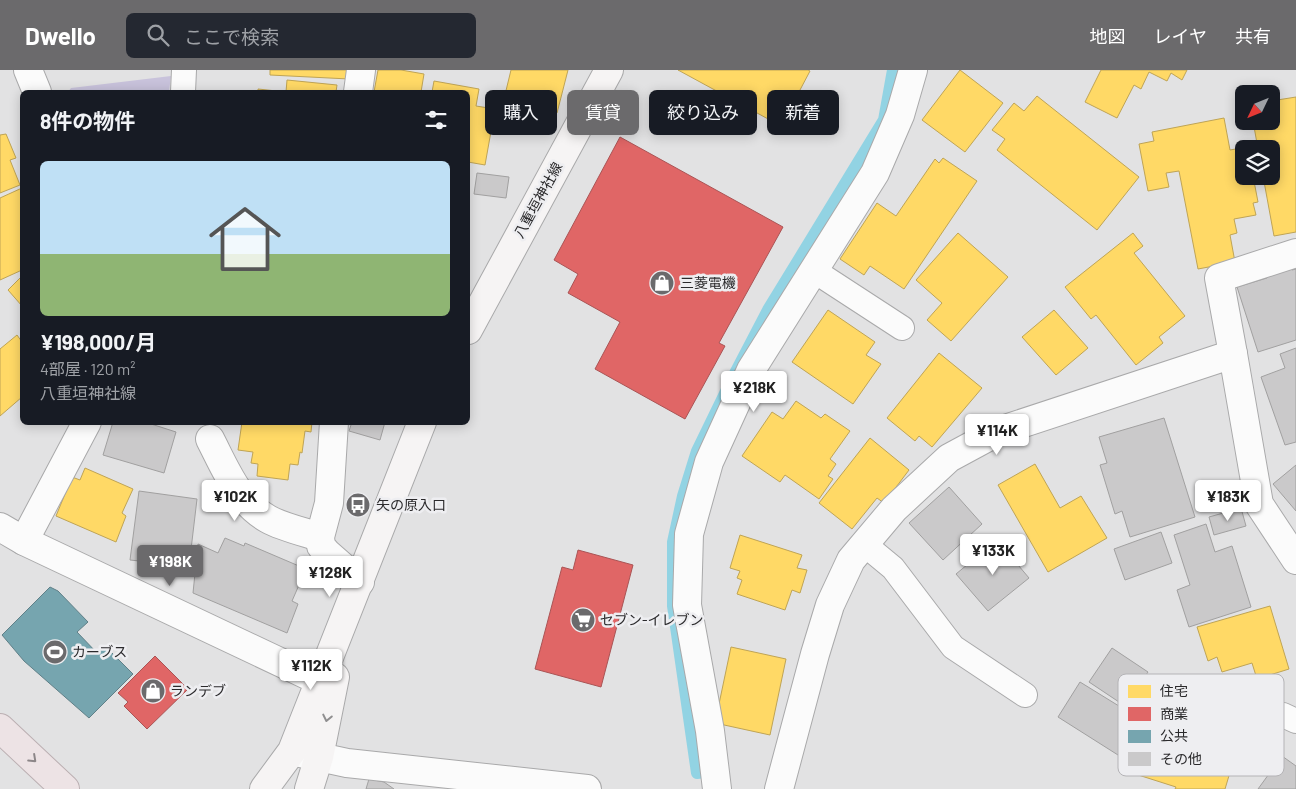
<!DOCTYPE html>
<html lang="ja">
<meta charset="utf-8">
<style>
:root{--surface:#171b24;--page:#242831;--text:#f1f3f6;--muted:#9ea1a6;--accent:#6b6a6c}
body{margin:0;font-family:Barlow,"Noto Sans JP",sans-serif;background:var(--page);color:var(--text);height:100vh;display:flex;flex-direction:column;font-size:19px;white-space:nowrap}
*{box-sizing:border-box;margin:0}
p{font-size:16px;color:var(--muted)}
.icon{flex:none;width:28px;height:28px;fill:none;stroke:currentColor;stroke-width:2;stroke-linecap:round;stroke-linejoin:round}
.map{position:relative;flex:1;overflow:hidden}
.panel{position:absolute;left:20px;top:20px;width:450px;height:335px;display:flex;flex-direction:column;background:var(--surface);border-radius:8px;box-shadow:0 2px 12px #0003}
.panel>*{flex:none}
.banner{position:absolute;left:485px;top:20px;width:475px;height:45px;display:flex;gap:10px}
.needle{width:32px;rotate:227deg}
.fabs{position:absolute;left:1235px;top:15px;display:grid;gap:10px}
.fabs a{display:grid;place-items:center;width:45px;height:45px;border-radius:8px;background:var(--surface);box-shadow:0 2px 12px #0003;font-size:25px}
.price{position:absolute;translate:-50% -42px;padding:0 11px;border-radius:5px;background:#fff;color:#222;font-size:16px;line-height:32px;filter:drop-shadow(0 1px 2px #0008)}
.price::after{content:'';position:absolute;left:50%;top:30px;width:15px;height:11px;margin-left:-8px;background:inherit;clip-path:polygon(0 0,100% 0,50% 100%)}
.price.active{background:var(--accent);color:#fff}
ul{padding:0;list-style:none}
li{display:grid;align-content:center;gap:10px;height:265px;padding:0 20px}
li span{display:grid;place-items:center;height:155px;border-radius:8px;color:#555}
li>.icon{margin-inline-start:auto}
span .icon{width:90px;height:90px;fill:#fffc;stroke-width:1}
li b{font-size:21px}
h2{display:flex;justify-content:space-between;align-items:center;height:60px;padding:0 20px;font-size:21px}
.tag{padding:0 18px;border-radius:8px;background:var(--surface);box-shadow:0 2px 12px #0003;font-size:18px;line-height:45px}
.tag.active{background:var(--accent);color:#fff}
header{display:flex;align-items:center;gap:30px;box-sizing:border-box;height:70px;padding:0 25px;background:var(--accent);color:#fff}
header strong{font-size:24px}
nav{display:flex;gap:28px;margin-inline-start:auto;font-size:18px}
.search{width:350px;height:45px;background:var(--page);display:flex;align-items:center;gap:12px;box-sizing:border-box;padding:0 18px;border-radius:8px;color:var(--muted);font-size:19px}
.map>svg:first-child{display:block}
.green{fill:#c8c2db}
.homes{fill:#ffd966;stroke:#bfa455}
.shops{fill:#e06666;stroke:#aa5455}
.public{fill:#76a5af;stroke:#608088}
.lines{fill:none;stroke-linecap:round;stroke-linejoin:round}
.stream{stroke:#92d3e3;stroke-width:12}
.building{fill:#cac9ca;stroke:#a1a0a0}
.lane-casing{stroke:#a9a9aa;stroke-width:26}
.street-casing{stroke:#a9a9aa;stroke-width:30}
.secondary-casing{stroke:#a9a9aa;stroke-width:30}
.highway-casing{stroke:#bbafb2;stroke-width:30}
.lane{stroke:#fbfbfb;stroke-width:24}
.street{stroke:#fbfbfb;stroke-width:28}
.secondary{stroke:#f6f4f4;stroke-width:28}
.highway{stroke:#ede3e5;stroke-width:28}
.oneway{stroke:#908f90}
.oneway2{stroke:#8c8688}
.labels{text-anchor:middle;stroke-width:5;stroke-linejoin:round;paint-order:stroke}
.street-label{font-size:14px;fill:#2b2a2c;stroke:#eeeef1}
.poi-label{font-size:14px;fill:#2b2a2c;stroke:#eeeef1;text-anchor:start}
.key{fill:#eeeef1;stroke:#b4b3b6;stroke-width:1}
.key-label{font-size:14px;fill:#2b2a2c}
</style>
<header>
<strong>Dwello</strong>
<div class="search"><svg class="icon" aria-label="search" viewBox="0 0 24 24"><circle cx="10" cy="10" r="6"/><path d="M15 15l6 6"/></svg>ここで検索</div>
<nav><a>地図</a><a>レイヤ</a><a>共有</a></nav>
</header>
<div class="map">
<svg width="1296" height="719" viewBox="0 0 1296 719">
<rect width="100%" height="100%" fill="#e2e2e3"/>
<polygon class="green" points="171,6 169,22 68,22 71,18"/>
<g class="homes">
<polygon points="270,0 350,0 349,9 270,5"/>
<polygon points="378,0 401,0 424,4 421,22 374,22"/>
<polygon points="511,0 568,0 557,43 531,37 530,40 503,33"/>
<polygon points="678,0 808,0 810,1 781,56"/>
<polygon points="960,0 1003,33 965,82 922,50"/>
<polygon points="1101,0 1187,0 1182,10 1171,3 1167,11 1149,2 1141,19 1134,15 1117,48 1085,32"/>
<polygon points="287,10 337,15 336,22 258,22 258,19 286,22"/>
<polygon points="434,11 479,19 476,36 495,39 485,95 468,92 468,22 432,22"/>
<polygon points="1037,26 1139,107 1097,160 997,80 1005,69 992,60 1014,33 1024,41"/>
<polygon points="1296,27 1296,162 1274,166 1263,106 1271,106 1271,79 1258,79 1253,51 1271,51 1271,31"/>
<polygon points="1224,48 1230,80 1247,77 1247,79 1244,79 1244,106 1253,106 1258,132 1253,133 1256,145 1234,149 1237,163 1230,165 1235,192 1198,199 1179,101 1166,103 1169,117 1148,121 1139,74 1154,71 1152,62"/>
<polygon points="6,64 16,88 10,90 20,115 0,123 0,65"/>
<polygon points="943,88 977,111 904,219 870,196 864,205 840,189 877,133 896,146 935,89 939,93"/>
<polygon points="22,118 22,200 0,210 0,128"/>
<polygon points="958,163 1008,207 951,271 927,250 942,233 916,210"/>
<polygon points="1133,163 1143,176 1134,183 1185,246 1159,267 1163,273 1136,295 1096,245 1091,249 1065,217"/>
<polygon points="22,206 22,236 8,220"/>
<polygon points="828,240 875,272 866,285 881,294 853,334 792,292"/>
<polygon points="1054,240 1088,278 1056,305 1022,267"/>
<polygon points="17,265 22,272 22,327 0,346 0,279"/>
<polygon points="939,283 982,318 932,377 919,366 915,371 887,348"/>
<polygon points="796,331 821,348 825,344 850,361 830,389 836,394 828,406 833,409 819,429 785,405 780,412 742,386 772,342 783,349"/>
<polygon points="242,352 312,352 311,362 305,361 302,383 300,382 298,395 290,394 288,410 257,406 258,394 251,393 253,382 238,380"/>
<polygon points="870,368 909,400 884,433 877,428 852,459 819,433"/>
<polygon points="1035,394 1060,438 1081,426 1107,468 1048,502 998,415"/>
<polygon points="85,398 133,419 122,443 126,446 116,472 56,446 72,407 80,410"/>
<polygon points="740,465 802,485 797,498 807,500 800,523 792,520 785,540 737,524 742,510 737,508 740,501 730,498"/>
<polygon points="1270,536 1289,599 1257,609 1252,593 1222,602 1217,587 1208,591 1197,557"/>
<polygon points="731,577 786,589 770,665 715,653"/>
<polygon points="1155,628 1190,639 1183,662 1237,679 1225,719 1175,719 1176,717 1132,703"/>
</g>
<g class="shops">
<polygon points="620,67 783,157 719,273 725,276 685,349 595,299 620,252 568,223 578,204 554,190"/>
<polygon points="578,480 633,495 601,617 535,599 562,497 573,500"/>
<polygon points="155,586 188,619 147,659 124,636 128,632 118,623"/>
</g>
<polygon class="public" points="50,517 58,521 88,552 77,562 98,584 105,576 133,604 89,648 24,591 2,565"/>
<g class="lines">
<polyline class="stream" points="705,702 697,703 673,536 673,472 683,426 697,381 731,311 768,240 884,50 893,0"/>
</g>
<g class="building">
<polygon points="477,103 509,107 506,128 474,124"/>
<polygon points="1290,194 1292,200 1296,199 1296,270 1258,282 1237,217 1267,208 1269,200"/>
<polygon points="1296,278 1296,372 1285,375 1261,307 1285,298 1280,284"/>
<polygon points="1164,348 1195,447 1130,467 1122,441 1115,444 1100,395 1107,393 1099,367"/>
<polygon points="113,352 145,352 176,362 164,403 103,385"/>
<polygon points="352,352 385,352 380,370 349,361"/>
<polygon points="1296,395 1296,441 1273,414"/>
<polygon points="949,417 982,454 943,490 909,453"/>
<polygon points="139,421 197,429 190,488 168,486 167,494 130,490"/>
<polygon points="1241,438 1246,456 1214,465 1209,447"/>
<polygon points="1206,454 1215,482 1232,476 1251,537 1189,557 1177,520 1190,515 1174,465"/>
<polygon points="1161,462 1172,493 1125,510 1114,479"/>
<polygon points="225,468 244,476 245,473 306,499 292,531 298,534 287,563 193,523 198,474 218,483"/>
<polygon points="997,470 1029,508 988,541 956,504"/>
<polygon points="1112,578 1148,602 1125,636 1089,612"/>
<polygon points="1080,612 1140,649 1118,685 1058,647"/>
<polygon points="1282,686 1296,696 1296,719 1258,719"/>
<polygon points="369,709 384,712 394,719 366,719"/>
</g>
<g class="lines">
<defs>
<g id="lane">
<polyline points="183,22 184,0"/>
<polyline points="813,200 902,258"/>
<polyline points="864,474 893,498 953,577 1025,625"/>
<polyline points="1271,644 1283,645 1296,651"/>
</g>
<g id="street">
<polyline points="28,0 37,22"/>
<polyline points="358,22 361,0"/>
<polyline points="1233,284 1259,434 1296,490"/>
<polyline points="334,352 329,433 320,467 321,476 327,483 360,512"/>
<path d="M210 369C225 398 238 432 268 449 282 457 304 462 320 467"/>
<polyline points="0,457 24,471 320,611"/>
<polyline points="24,471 87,352"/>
<polyline points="296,682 347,693 587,719"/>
<polyline points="717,719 710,661 687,535 689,464 709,392 751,300 875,103 900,45 913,0"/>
<polyline points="779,719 815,584 830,535 851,490 894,439 949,388 999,361 1233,284 1219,208 1296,183"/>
</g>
<g id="secondary">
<polyline points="468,260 609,0"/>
<polyline points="264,719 292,681 422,352"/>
<polyline points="309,719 319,687 335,607"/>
</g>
<polyline id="highway" points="0,658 65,719"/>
</defs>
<use href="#lane" class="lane-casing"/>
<use href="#street" class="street-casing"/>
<use href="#secondary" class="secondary-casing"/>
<use href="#highway" class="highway-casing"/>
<use href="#lane" class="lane"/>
<use href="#street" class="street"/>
<use href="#secondary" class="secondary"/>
<use href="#highway" class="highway"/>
</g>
<defs><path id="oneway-chevron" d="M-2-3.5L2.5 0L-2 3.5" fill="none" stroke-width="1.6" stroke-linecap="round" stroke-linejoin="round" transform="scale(1.25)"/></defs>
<use class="oneway" href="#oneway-chevron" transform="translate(327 648) rotate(102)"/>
<use class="oneway2" href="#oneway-chevron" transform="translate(33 689) rotate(43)"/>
<defs>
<symbol id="shop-disc" viewBox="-11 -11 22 22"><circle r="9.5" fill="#6b6a6c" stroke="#eeeef1"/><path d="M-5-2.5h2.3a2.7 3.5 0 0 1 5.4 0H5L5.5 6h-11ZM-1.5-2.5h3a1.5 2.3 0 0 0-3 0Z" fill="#fff"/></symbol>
<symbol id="bus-disc" viewBox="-11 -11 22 22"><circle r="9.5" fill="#6b6a6c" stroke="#eeeef1"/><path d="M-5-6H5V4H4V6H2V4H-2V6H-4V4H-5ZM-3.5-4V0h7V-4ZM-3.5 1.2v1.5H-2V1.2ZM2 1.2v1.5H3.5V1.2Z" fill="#fff"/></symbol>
<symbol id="supermarket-disc" viewBox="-11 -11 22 22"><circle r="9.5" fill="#6b6a6c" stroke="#eeeef1"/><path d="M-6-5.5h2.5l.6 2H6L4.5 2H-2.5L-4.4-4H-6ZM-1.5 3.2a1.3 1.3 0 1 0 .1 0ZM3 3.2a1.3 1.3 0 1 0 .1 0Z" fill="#fff"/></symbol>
<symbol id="stadium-disc" viewBox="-11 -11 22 22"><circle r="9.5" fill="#6b6a6c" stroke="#eeeef1"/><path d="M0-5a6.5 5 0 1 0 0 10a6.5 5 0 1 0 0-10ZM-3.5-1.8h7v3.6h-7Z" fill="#fff"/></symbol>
</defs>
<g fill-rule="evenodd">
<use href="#shop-disc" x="648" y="199" width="28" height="28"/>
<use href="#bus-disc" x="344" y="421" width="28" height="28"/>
<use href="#supermarket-disc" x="569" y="536" width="28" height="28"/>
<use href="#stadium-disc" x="41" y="568" width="28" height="28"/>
<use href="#shop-disc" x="139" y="607" width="28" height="28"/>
</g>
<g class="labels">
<g class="street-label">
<text transform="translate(538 130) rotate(-61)" y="5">八重垣神社線</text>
</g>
<g class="poi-label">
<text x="680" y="218">三菱電機</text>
<text x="376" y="440">矢の原入口</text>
<text x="600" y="555">セブン-イレブン</text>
<text x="72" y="587">カーブス</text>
<text x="170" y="626">ランデブ</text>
</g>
</g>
<rect x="1118" y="604" width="166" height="102" rx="8" class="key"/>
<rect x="1128" y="615" width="23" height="13" fill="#ffd966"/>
<rect x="1128" y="637" width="23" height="14" fill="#e06666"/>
<rect x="1128" y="660" width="23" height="13" fill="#76a5af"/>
<rect x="1128" y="682" width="23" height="14" fill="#cac9ca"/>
<g class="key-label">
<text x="1160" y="626">住宅</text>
<text x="1160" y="649">商業</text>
<text x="1160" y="671">公共</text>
<text x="1160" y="694">その他</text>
</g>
</svg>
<div class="fabs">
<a><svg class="needle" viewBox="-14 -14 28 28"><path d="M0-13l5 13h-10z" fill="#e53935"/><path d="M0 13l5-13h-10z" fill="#9ea1a6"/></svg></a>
<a><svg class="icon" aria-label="layers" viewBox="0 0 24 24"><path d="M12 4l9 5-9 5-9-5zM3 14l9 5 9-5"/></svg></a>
</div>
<b class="price" style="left:754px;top:343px">¥218K</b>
<b class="price" style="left:997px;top:386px">¥114K</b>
<b class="price" style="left:235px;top:452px">¥102K</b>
<b class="price" style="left:1228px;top:452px">¥183K</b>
<b class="price" style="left:993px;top:506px">¥133K</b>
<b class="price active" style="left:170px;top:517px">¥198K</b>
<b class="price" style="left:330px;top:528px">¥128K</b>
<b class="price" style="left:311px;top:621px">¥112K</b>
<div class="banner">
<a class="tag">購入</a>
<a class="tag active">賃貸</a>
<a class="tag">絞り込み</a>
<a class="tag">新着</a>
</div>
<section class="panel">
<h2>8件の物件<svg class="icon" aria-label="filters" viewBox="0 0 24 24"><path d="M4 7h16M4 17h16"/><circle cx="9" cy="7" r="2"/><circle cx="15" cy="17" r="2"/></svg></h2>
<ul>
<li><span style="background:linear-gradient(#bfe0f5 60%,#8fb573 0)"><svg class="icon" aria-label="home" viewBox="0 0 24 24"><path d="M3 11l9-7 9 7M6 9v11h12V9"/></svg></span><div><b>¥198,000/月</b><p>4部屋 · 120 m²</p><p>八重垣神社線</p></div></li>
</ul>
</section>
</div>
